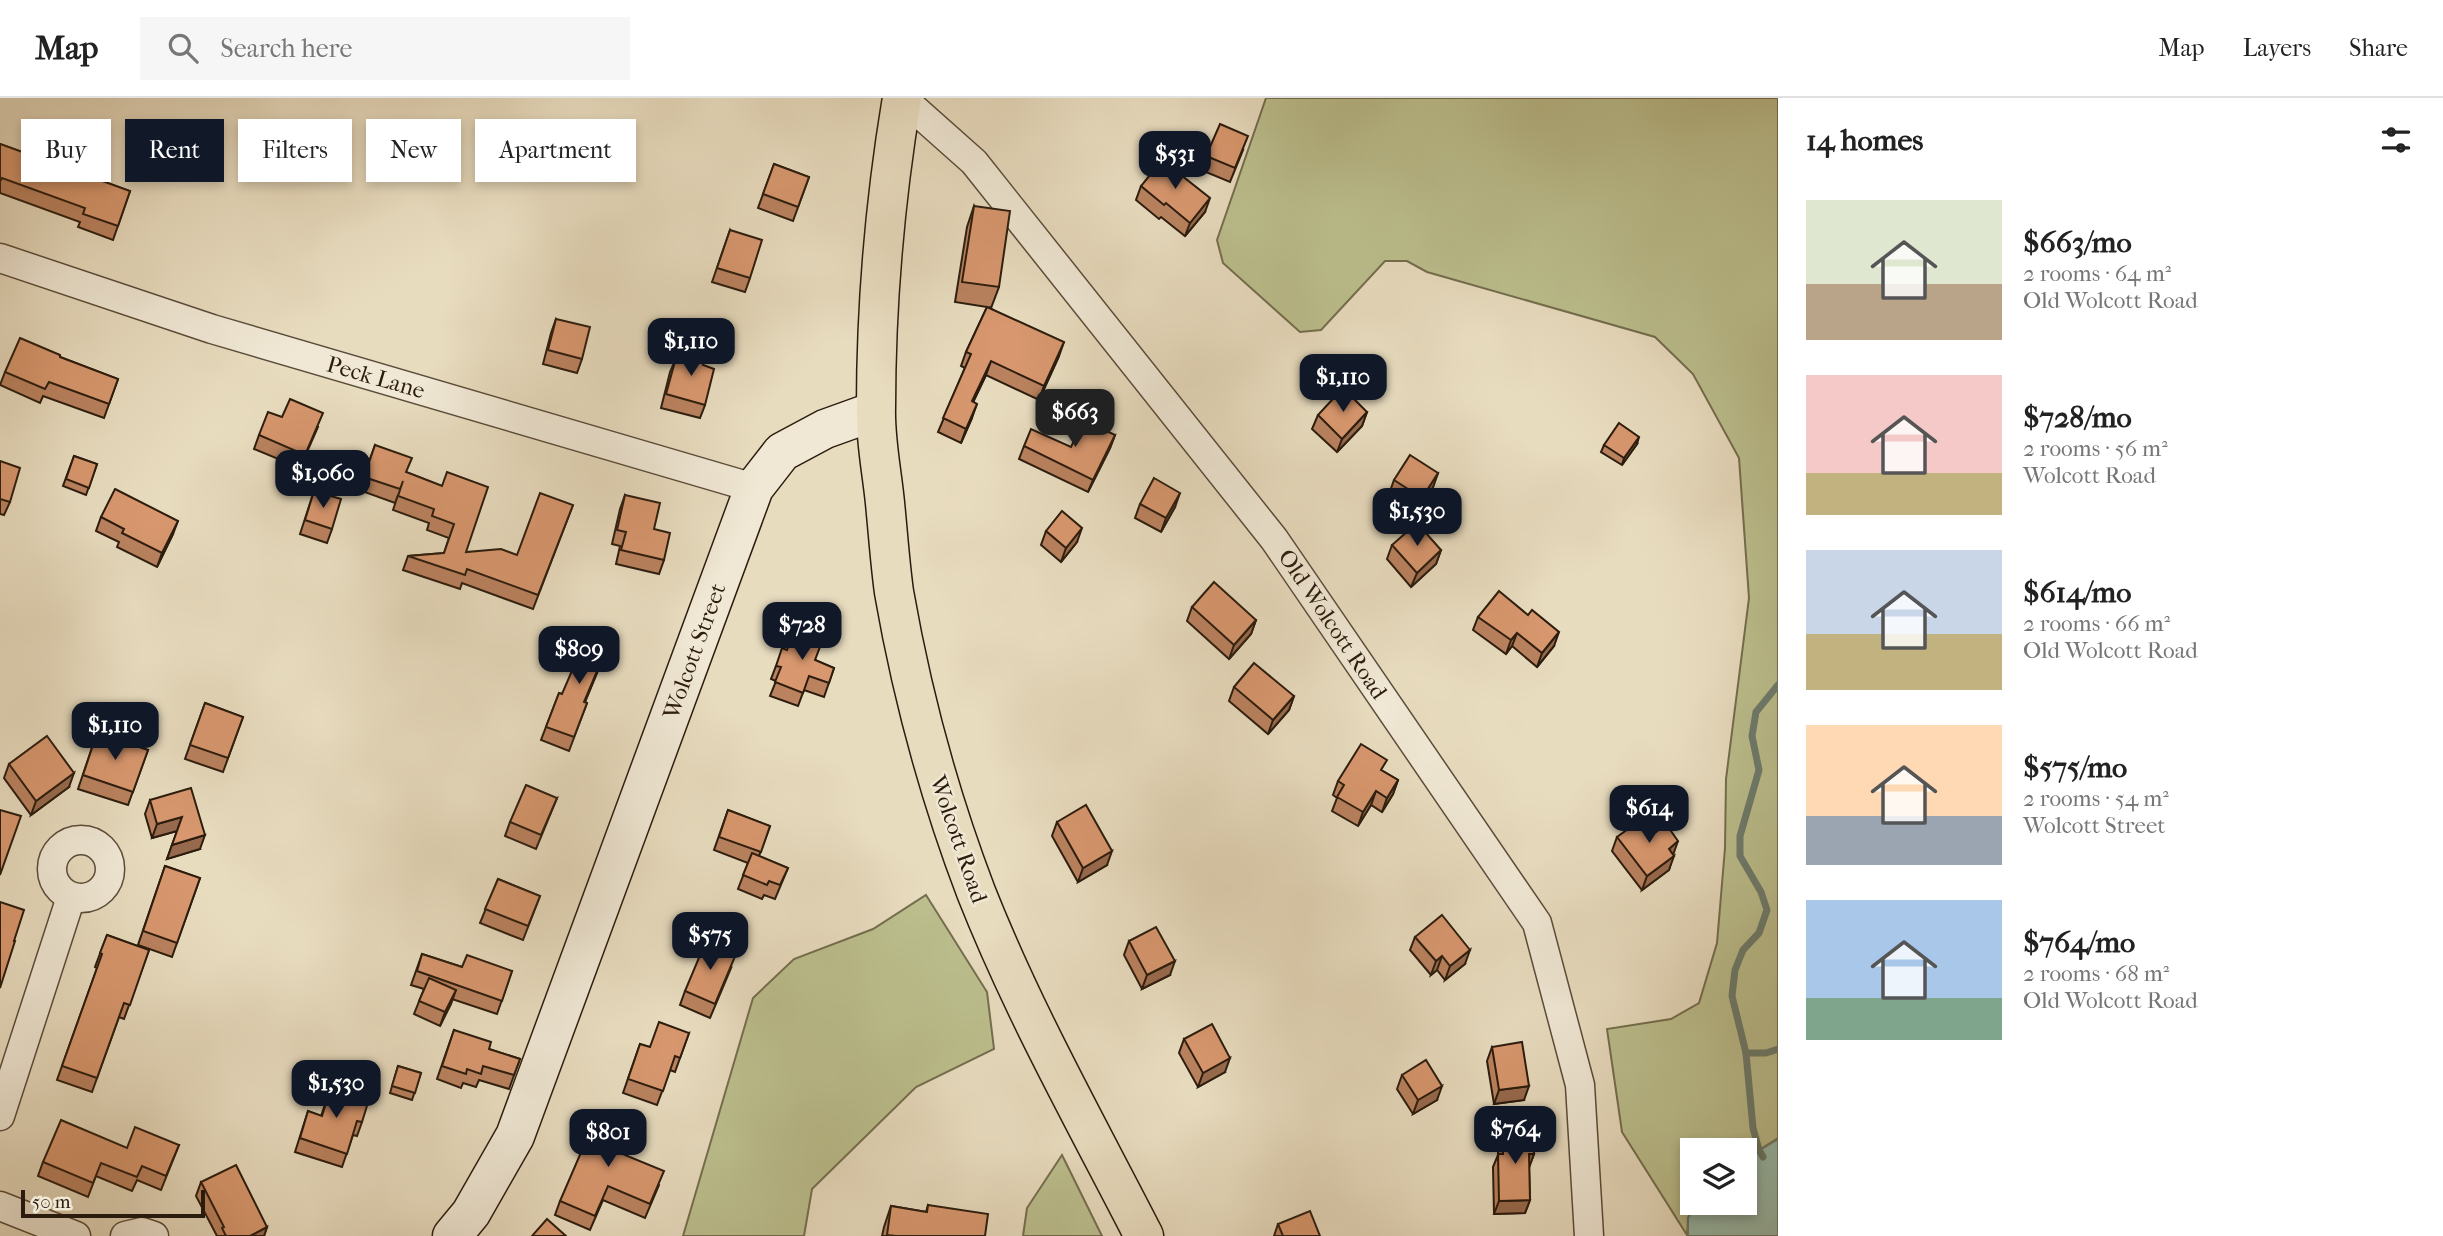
<!DOCTYPE html>
<meta charset="utf-8">
<style>
:root{--surface:#fff;--page:#f6f6f6;--text:#222;--muted:#767676;--line:#e0e0e0;--accent:#111827}
body{margin:0;font-family:"IM FELL French Canon",serif;background:var(--page);color:var(--text);height:100vh;display:flex;flex-direction:column;font-size:26px;white-space:nowrap}
*{box-sizing:border-box;margin:0}
p{font-size:23px;color:var(--muted)}
.icon{flex:none;width:38px;height:38px;fill:none;stroke:currentColor;stroke-width:2;stroke-linecap:round;stroke-linejoin:round}
.map{position:relative;flex:1;overflow:hidden}
.side{display:flex;flex-direction:column;background:var(--surface);width:665px}
.side>*{flex:none}
.top-card{position:absolute;left:21px;top:21px;width:665px;height:63px;display:flex;gap:14px}
.buttons{position:absolute;left:1680px;top:1040px;display:grid;gap:14px}
.buttons a{display:grid;place-items:center;width:77px;height:77px;border-radius:0px;background:var(--surface);box-shadow:0 4px 10px #0003;font-size:35px}
.scale{position:absolute;left:21px;bottom:18px;width:184px;box-sizing:border-box;padding-left:7px;border:4px solid #2c1c0e;border-top:0;font-size:19px;line-height:24px;white-space:nowrap;color:#2c1c0e;-webkit-text-stroke:5px #f0e8d5;paint-order:stroke}
.price{position:absolute;translate:-50% -60px;padding:0 16px;border-radius:14px;background:var(--accent);color:#fff;font-size:23px;line-height:46px;filter:drop-shadow(0 2px 4px #0008)}
.price::after{content:'';position:absolute;left:50%;top:42px;width:21px;height:16px;margin-left:-10px;background:inherit;clip-path:polygon(0 0,100% 0,50% 100%)}
.price.current{background:#222;color:#fff}
ul{padding:0;list-style:none}
li{display:flex;align-items:center;gap:21px;height:175px;padding:0 28px}
li span{display:grid;place-items:center;flex:none;width:196px;height:140px;border-radius:0px;color:#555}
li>.icon{margin-inline-start:auto}
span .icon{width:84px;height:84px;fill:#fffc;stroke-width:1}
li b{font-size:30px}
h2{display:flex;justify-content:space-between;align-items:center;height:84px;padding:0 28px;font-size:30px}
.pill{padding:0 24px;border-radius:0px;background:var(--surface);box-shadow:0 4px 10px #0003;font-size:24px;line-height:63px}
.pill.current{background:var(--accent);color:#fff}
header{display:flex;align-items:center;gap:42px;box-sizing:border-box;height:98px;padding:0 35px;background:var(--surface);border-bottom:2px solid var(--line)}
header strong{font-size:33px}
nav{display:flex;gap:38px;margin-inline-start:auto;font-size:24px}
.search{width:490px;height:63px;background:var(--page);display:flex;align-items:center;gap:18px;box-sizing:border-box;padding:0 24px;border-radius:0px;color:var(--muted);font-size:26px}
main{display:flex;flex:1;min-height:0}
.map>svg:first-child{display:block}
.green{fill:#bcbf8e;stroke:#746e4e;stroke-width:2}
.water{fill:#98bcac;stroke:#6d7c6d;stroke-width:2}
.lines{fill:none;stroke-linecap:round;stroke-linejoin:round}
.stream{stroke:#6d7c6d;stroke-width:7}
.minor-casing{stroke:#5b4c3a;stroke-width:31}
.secondary-casing{stroke:#2c1c0e;stroke-width:41}
.primary-casing{stroke:#2c1c0e;stroke-width:41}
.minor{stroke:#f0e8d5;stroke-width:28}
.secondary{stroke:#f0e8d5;stroke-width:38}
.primary{stroke:#e8dcbf;stroke-width:38}
.wall{fill:#ba825f;stroke:#2c1c0e;stroke-width:2}
.shaded-wall{fill:#976a4d;stroke:#2c1c0e;stroke-width:2}
.building{fill:#d8976e;stroke:#2c1c0e;stroke-width:2}
.labels{text-anchor:middle;stroke-width:5;stroke-linejoin:round;paint-order:stroke}
.street-label{font-size:23px;fill:#2c1c0e;stroke:#f0e8d5}
</style>
<header>
<strong>Map</strong>
<div class="search"><svg class="icon" aria-label="search" viewBox="0 0 24 24"><circle cx="10" cy="10" r="6"/><path d="M15 15l6 6"/></svg>Search here</div>
<nav><a>Map</a><a>Layers</a><a>Share</a></nav>
</header>
<main>
<div class="map">
<svg width="1778" height="1138" viewBox="0 0 1778 1138">
<rect width="100%" height="100%" fill="#e8dcbf"/>
<filter id="stains"><feTurbulence type="fractalNoise" baseFrequency=".00286" numOctaves="4"/><feColorMatrix values="0 0 0 0 .2 0 0 0 0 .09 0 0 0 0 .02 0 0 0 .5 -.17"/></filter>
<radialGradient id="worn" r=".72"><stop offset=".6" stop-color="#630" stop-opacity="0"/><stop offset="1" stop-color="#630" stop-opacity=".3"/></radialGradient>
<g class="green">
<polygon points="1266,0 1778,0 1778,1040 1745,1061 1745,1052 1692,1052 1692,1104 1697,1104 1688,1120 1687,1137 1622,1034 1607,931 1671,921 1699,905 1717,845 1725,750 1726,681 1749,500 1739,360 1693,276 1655,239 1427,174 1407,163 1385,163 1321,232 1300,234 1223,165 1217,142"/>
<polygon points="926,797 987,894 994,951 916,989 812,1091 804,1138 683,1138 753,900 794,861 873,831"/>
<polygon points="1062,1057 1102,1138 1023,1138 1027,1110"/>
</g>
<polygon class="water" points="1778,1041 1778,1138 1688,1138 1688,1120 1697,1104 1745,1104 1745,1061"/>
<g class="lines">
<g class="stream">
<polyline points="1746,955 1766,955 1778,951"/>
<polyline points="1763,1059 1759,1052 1753,1030 1746,955 1732,898 1735,872 1743,852 1759,835 1767,812 1761,794 1740,758 1740,738 1759,672 1752,638 1756,614 1778,587"/>
</g>
<defs>
<g id="minor">
<polyline points="902,0 974,64 1274,441 1537,825 1580,987 1589,1138"/>
<polyline points="0,160 212,231 754,390"/>
<circle cx="81" cy="771" r="29"/>
<polyline points="0,1018 71,799"/>
<polyline points="0,1108 76,1138"/>
<polyline points="125,1138 142,1134 154,1138"/>
</g>
<polyline id="secondary" points="452,1138 471,1115 515,1038 754,390 782,354 825,331 875,313"/>
<path id="primary" d="M902 0C885 102 876 206 876 310 875 341 882 374 885 405 888 435 890 465 894 494 912 597 939 697 976 794 1023 913 1086 1025 1144 1138"/>
</defs>
<use href="#minor" class="minor-casing"/>
<use href="#secondary" class="secondary-casing"/>
<use href="#primary" class="primary-casing"/>
<use href="#minor" class="minor"/>
<use href="#secondary" class="secondary"/>
<use href="#primary" class="primary"/>
</g>
<g class="wall">
<polygon points="0,46 130,93 113,142 78,129 80,124 0,95"/>
<polygon points="1243,52 1230,84 1201,72 1206,58"/>
<polygon points="774,66 809,79 793,123 758,110"/>
<polygon points="1141,88 1205,114 1185,138 1161,119 1159,121 1136,102"/>
<polygon points="974,108 999,189 991,210 989,209 1059,258 1039,302 986,277 973,304 972,320 961,345 938,334 965,270 961,268 966,254 987,209 955,204 967,129"/>
<polygon points="730,132 750,180 745,194 712,184"/>
<polygon points="556,221 582,261 577,275 543,266 551,235"/>
<polygon points="681,251 703,267 705,307 700,320 661,310 670,274 676,260 678,261"/>
<polygon points="60,259 118,281 104,320 43,298 40,305 0,287 5,274"/>
<polygon points="1367,314 1362,328 1337,354 1312,331 1318,317"/>
<polygon points="282,319 318,329 300,370 254,351 259,337"/>
<polygon points="1115,337 1110,350 1088,394 1019,361 1024,348 1071,349"/>
<polygon points="1637,346 1622,367 1601,354 1604,347"/>
<polygon points="375,347 406,374 442,388 466,454 517,457 573,407 533,511 462,485 460,491 403,472 408,458 444,455 449,440 427,432 429,425 393,412 398,397 395,405 359,392"/>
<polygon points="74,358 97,366 86,397 63,388"/>
<polygon points="0,363 10,404 4,417 0,416"/>
<polygon points="1438,375 1433,389 1417,414 1389,396 1394,382"/>
<polygon points="314,393 332,431 327,445 300,436"/>
<polygon points="625,397 654,431 664,462 659,476 616,466 620,448 612,446 620,411"/>
<polygon points="1140,406 1175,409 1161,434 1135,420"/>
<polygon points="101,419 173,436 157,469 117,449 119,444 96,433"/>
<polygon points="1046,433 1077,444 1061,464 1041,447"/>
<polygon points="1392,447 1441,452 1436,466 1411,489 1387,461"/>
<polygon points="1192,509 1256,522 1251,536 1229,561 1187,523"/>
<polygon points="1478,519 1554,548 1537,569 1512,548 1506,556 1473,532"/>
<polygon points="606,553 585,604 587,605 569,653 541,642 559,595 562,596"/>
<polygon points="815,562 834,570 824,599 804,592 798,608 770,598 776,583 771,581 776,568"/>
<polygon points="1234,589 1294,598 1289,612 1268,636 1229,603"/>
<polygon points="205,605 243,619 223,674 185,661"/>
<polygon points="97,635 148,652 128,707 78,691"/>
<polygon points="9,666 69,689 31,717 4,680"/>
<polygon points="1383,673 1398,682 1393,696 1382,714 1371,707 1358,728 1332,713 1337,700 1333,697 1338,683"/>
<polygon points="557,700 536,751 505,738 510,724"/>
<polygon points="150,702 200,751 167,761 177,733 152,740 145,716"/>
<polygon points="728,712 770,728 759,758 788,770 775,801 764,797 762,801 738,791 748,765 714,752"/>
<polygon points="1057,724 1107,767 1078,784 1052,738"/>
<polygon points="1617,739 1673,757 1669,772 1642,792 1612,753"/>
<polygon points="165,768 200,780 172,859 138,847"/>
<polygon points="498,781 540,798 523,842 480,825"/>
<polygon points="107,837 149,852 124,921 119,919 92,994 57,982 97,870 95,869"/>
<polygon points="1415,839 1465,866 1445,882 1437,872 1431,877 1410,852"/>
<polygon points="1129,843 1170,877 1142,891 1124,857"/>
<polygon points="422,856 462,869 512,873 497,916 452,901 440,928 414,916 424,891 411,887"/>
<polygon points="731,870 710,920 680,907 685,893"/>
<polygon points="454,932 489,951 520,961 509,991 479,982 476,989 463,985 461,990 437,981"/>
<polygon points="689,935 675,974 670,972 657,1007 623,995 640,946 649,949"/>
<polygon points="1184,941 1225,974 1198,989 1179,955"/>
<polygon points="1492,949 1524,1002 1494,1006 1487,963"/>
<polygon points="398,968 421,975 412,1002 390,995"/>
<polygon points="1402,977 1437,1002 1413,1016 1397,991"/>
<polygon points="332,986 362,1024 357,1038 353,1037 342,1069 295,1054 308,1013 321,1018"/>
<polygon points="1503,1033 1534,1056 1529,1068 1530,1102 1525,1115 1494,1116 1493,1069 1498,1057 1498,1046"/>
<polygon points="179,1047 161,1092 137,1082 132,1093 96,1078 88,1099 38,1078 43,1064 127,1050"/>
<polygon points="620,1055 659,1087 645,1120 603,1102 590,1132 555,1117 560,1103"/>
<polygon points="201,1084 267,1129 264,1138 217,1138 196,1098"/>
<polygon points="928,1107 985,1138 882,1138 884,1129 891,1108 926,1114"/>
<polygon points="1278,1126 1320,1138 1274,1138"/>
</g>
<g class="shaded-wall">
<polygon points="1210,100 1205,114 1185,138 1190,125"/>
<polygon points="1064,244 1059,258 1039,302 1044,288"/>
<polygon points="991,263 986,277 967,317 972,303"/>
<polygon points="977,306 972,320 961,345 966,331"/>
<polygon points="1367,314 1362,328 1337,354 1342,341"/>
<polygon points="1115,337 1110,350 1088,394 1093,382"/>
<polygon points="1639,339 1637,346 1622,367 1624,360"/>
<polygon points="1438,375 1433,389 1417,414 1422,400"/>
<polygon points="1180,395 1175,409 1161,434 1166,420"/>
<polygon points="178,423 173,436 157,469 162,455"/>
<polygon points="1082,430 1077,444 1061,464 1066,450"/>
<polygon points="1441,452 1436,466 1411,489 1417,475"/>
<polygon points="1256,522 1251,536 1229,561 1234,547"/>
<polygon points="1559,534 1554,548 1537,569 1542,555"/>
<polygon points="1517,535 1512,548 1506,556 1511,542"/>
<polygon points="611,540 606,553 579,618 584,604"/>
<polygon points="1294,598 1289,612 1268,636 1273,622"/>
<polygon points="74,675 69,689 31,717 36,703"/>
<polygon points="1398,682 1393,696 1382,714 1387,700"/>
<polygon points="1376,693 1371,707 1358,728 1363,714"/>
<polygon points="182,719 177,733 152,740 157,726"/>
<polygon points="205,737 200,751 167,761 172,747"/>
<polygon points="1678,743 1673,757 1669,751"/>
<polygon points="1112,753 1107,767 1078,784 1083,770"/>
<polygon points="1674,758 1669,772 1642,792 1647,778"/>
<polygon points="1470,852 1465,866 1445,882 1450,868"/>
<polygon points="1442,858 1437,872 1431,877 1436,863"/>
<polygon points="1175,863 1170,877 1142,891 1147,877"/>
<polygon points="456,892 451,906 440,928 445,914"/>
<polygon points="1230,960 1225,974 1198,989 1203,975"/>
<polygon points="1442,988 1437,1002 1413,1016 1418,1002"/>
<polygon points="1529,988 1524,1002 1494,1006 1499,992"/>
<polygon points="1529,1056 1534,1056 1529,1070"/>
<polygon points="1530,1102 1525,1115 1494,1116 1499,1103"/>
<polygon points="267,1129 264,1138 250,1138"/>
</g>
<g class="building">
<polygon points="1220,26 1248,38 1235,70 1206,58"/>
<polygon points="0,46 130,93 118,128 83,116 85,110 2,80 1,82 0,82"/>
<polygon points="1162,62 1210,100 1190,125 1166,105 1164,107 1141,88"/>
<polygon points="774,66 809,79 798,109 763,96"/>
<polygon points="974,108 1010,113 999,189 962,184"/>
<polygon points="730,132 762,142 750,180 717,170"/>
<polygon points="987,209 1064,244 1044,288 991,263 972,303 977,306 966,331 943,320 971,256 966,254"/>
<polygon points="556,221 590,229 582,261 548,252"/>
<polygon points="20,240 60,257 60,259 118,281 109,306 49,284 45,291 5,274"/>
<polygon points="681,251 706,258 703,267 714,271 705,307 666,296 676,260 679,261"/>
<polygon points="1343,290 1367,314 1342,341 1318,317"/>
<polygon points="290,301 323,315 305,357 259,337 268,314 282,319"/>
<polygon points="1084,322 1115,337 1093,382 1024,348 1031,331 1071,349"/>
<polygon points="1619,325 1639,339 1624,360 1604,347"/>
<polygon points="375,347 412,360 406,374 442,388 447,374 488,389 466,454 501,451 517,457 540,395 573,407 538,497 467,471 465,477 408,458 444,455 454,426 432,418 434,411 398,398 403,383 400,391 364,379"/>
<polygon points="1410,357 1438,375 1422,400 1394,382"/>
<polygon points="74,358 97,366 89,390 66,381"/>
<polygon points="0,363 20,370 10,404 0,401"/>
<polygon points="1154,380 1180,395 1166,420 1140,406"/>
<polygon points="115,391 178,423 162,455 122,435 124,431 101,419"/>
<polygon points="314,393 341,401 332,431 305,422"/>
<polygon points="625,397 660,405 654,431 670,435 664,462 621,452 626,434 617,432"/>
<polygon points="1062,413 1082,430 1066,450 1046,433"/>
<polygon points="1417,425 1441,452 1417,475 1392,447"/>
<polygon points="1214,484 1256,522 1234,547 1192,509"/>
<polygon points="1499,493 1528,517 1532,512 1559,534 1542,555 1517,535 1511,542 1478,519"/>
<polygon points="590,531 611,540 584,604 587,605 574,639 546,629 559,595 562,596"/>
<polygon points="795,531 823,541 815,562 834,570 829,585 809,578 803,595 775,584 781,569 776,568 782,550 787,552"/>
<polygon points="1254,565 1294,598 1273,622 1234,589"/>
<polygon points="205,605 243,619 228,660 190,647"/>
<polygon points="97,635 148,652 133,694 83,677"/>
<polygon points="47,638 74,675 36,703 9,666"/>
<polygon points="1361,646 1387,662 1381,672 1398,682 1387,700 1376,693 1363,714 1337,699 1344,687 1338,683"/>
<polygon points="526,687 557,700 541,737 510,724"/>
<polygon points="191,690 205,737 172,747 182,719 157,726 150,702"/>
<polygon points="1086,707 1112,753 1083,770 1057,724"/>
<polygon points="0,712 21,718 0,777"/>
<polygon points="728,712 770,728 761,754 719,739"/>
<polygon points="1645,719 1656,734 1666,726 1678,743 1669,751 1674,758 1647,778 1617,739"/>
<polygon points="752,755 788,770 780,787 769,783 767,787 743,777"/>
<polygon points="165,768 200,780 177,845 143,833"/>
<polygon points="498,781 540,798 528,828 485,811"/>
<polygon points="0,804 24,812 14,843 15,843 0,890"/>
<polygon points="1442,817 1470,852 1450,868 1442,858 1436,863 1415,839"/>
<polygon points="1156,829 1175,863 1147,877 1129,843"/>
<polygon points="107,837 149,852 130,907 124,905 97,980 62,968 102,856 100,855"/>
<polygon points="706,843 736,856 715,906 685,893"/>
<polygon points="422,856 462,869 467,857 512,873 502,903 417,873"/>
<polygon points="429,880 456,892 445,914 419,903"/>
<polygon points="659,924 689,935 680,960 675,958 663,993 628,981 640,946 650,949"/>
<polygon points="1212,926 1230,960 1203,975 1184,941"/>
<polygon points="454,932 491,944 489,951 520,961 514,977 483,968 481,976 467,971 466,976 442,968"/>
<polygon points="1522,944 1529,988 1499,992 1492,949"/>
<polygon points="1426,962 1442,988 1418,1002 1402,977"/>
<polygon points="398,968 421,975 415,995 392,988"/>
<polygon points="332,986 370,998 362,1024 357,1023 347,1056 300,1040 308,1013 322,1018"/>
<polygon points="598,1015 631,1028 620,1055 664,1073 650,1106 608,1088 595,1118 560,1103"/>
<polygon points="61,1022 127,1050 135,1029 179,1047 166,1078 142,1068 137,1079 101,1065 93,1085 43,1064"/>
<polygon points="1533,1032 1534,1056 1529,1056 1530,1102 1499,1103 1498,1056 1503,1056 1503,1033"/>
<polygon points="236,1067 267,1129 250,1138 226,1138 222,1130 224,1129 201,1084"/>
<polygon points="928,1107 988,1116 985,1138 896,1138 887,1137 891,1108 927,1114"/>
<polygon points="1310,1113 1320,1138 1283,1138 1278,1126"/>
<polygon points="547,1121 566,1138 532,1138"/>
</g>
<g class="labels">
<g class="street-label">
<text transform="translate(376 279) rotate(16)" y="8">Peck Lane</text>
<text transform="translate(1333 526) rotate(56)" y="8">Old Wolcott Road</text>
<text transform="translate(694 553) rotate(-70)" y="8">Wolcott Street</text>
<text transform="translate(959 741) rotate(71)" y="8">Wolcott Road</text>
</g>
</g>
<rect width="100%" height="100%" filter="url(#stains)"/>
<rect width="100%" height="100%" fill="url(#worn)"/>
</svg>
<div class="buttons">
<a><svg class="icon" aria-label="layers" viewBox="0 0 24 24"><path d="M12 4l9 5-9 5-9-5zM3 14l9 5 9-5"/></svg></a>
</div>
<div class="scale">50 m</div>
<b class="price" style="left:1175px;top:93px">$531</b>
<b class="price" style="left:691px;top:280px">$1,110</b>
<b class="price" style="left:1343px;top:316px">$1,110</b>
<b class="price current" style="left:1075px;top:351px">$663</b>
<b class="price" style="left:323px;top:412px">$1,060</b>
<b class="price" style="left:1417px;top:450px">$1,530</b>
<b class="price" style="left:802px;top:564px">$728</b>
<b class="price" style="left:579px;top:588px">$809</b>
<b class="price" style="left:115px;top:664px">$1,110</b>
<b class="price" style="left:1649px;top:747px">$614</b>
<b class="price" style="left:710px;top:874px">$575</b>
<b class="price" style="left:336px;top:1022px">$1,530</b>
<b class="price" style="left:1515px;top:1068px">$764</b>
<b class="price" style="left:608px;top:1071px">$801</b>
<div class="top-card">
<a class="pill">Buy</a>
<a class="pill current">Rent</a>
<a class="pill">Filters</a>
<a class="pill">New</a>
<a class="pill">Apartment</a>
</div>
</div>
<section class="side">
<h2>14 homes<svg class="icon" aria-label="filters" viewBox="0 0 24 24"><path d="M4 7h16M4 17h16"/><circle cx="9" cy="7" r="2"/><circle cx="15" cy="17" r="2"/></svg></h2>
<ul>
<li><span style="background:linear-gradient(#dfe7d0 60%,#b9a48a 0)"><svg class="icon" aria-label="home" viewBox="0 0 24 24"><path d="M3 11l9-7 9 7M6 9v11h12V9"/></svg></span><div><b>$663/mo</b><p>2 rooms · 64 m²</p><p>Old Wolcott Road</p></div></li>
<li><span style="background:linear-gradient(#f6c9c9 70%,#c2b280 0)"><svg class="icon" aria-label="home" viewBox="0 0 24 24"><path d="M3 11l9-7 9 7M6 9v11h12V9"/></svg></span><div><b>$728/mo</b><p>2 rooms · 56 m²</p><p>Wolcott Road</p></div></li>
<li><span style="background:linear-gradient(#c9d6e8 60%,#c2b280 0)"><svg class="icon" aria-label="home" viewBox="0 0 24 24"><path d="M3 11l9-7 9 7M6 9v11h12V9"/></svg></span><div><b>$614/mo</b><p>2 rooms · 66 m²</p><p>Old Wolcott Road</p></div></li>
<li><span style="background:linear-gradient(#ffd9b3 65%,#9aa5b1 0)"><svg class="icon" aria-label="home" viewBox="0 0 24 24"><path d="M3 11l9-7 9 7M6 9v11h12V9"/></svg></span><div><b>$575/mo</b><p>2 rooms · 54 m²</p><p>Wolcott Street</p></div></li>
<li><span style="background:linear-gradient(#a9c7e8 70%,#7fa58c 0)"><svg class="icon" aria-label="home" viewBox="0 0 24 24"><path d="M3 11l9-7 9 7M6 9v11h12V9"/></svg></span><div><b>$764/mo</b><p>2 rooms · 68 m²</p><p>Old Wolcott Road</p></div></li>
</ul>
</section>
</main>
